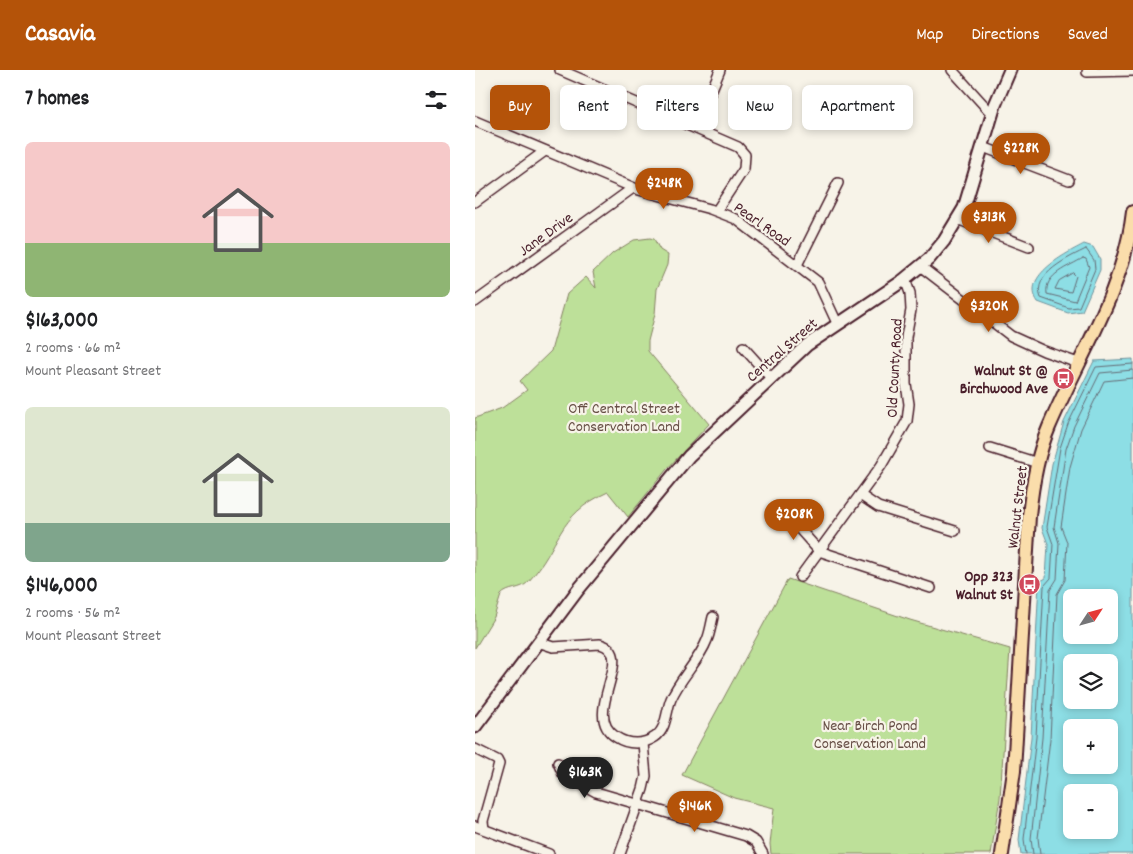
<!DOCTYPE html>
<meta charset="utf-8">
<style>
:root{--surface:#fff;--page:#f2f2f2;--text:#202124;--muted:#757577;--accent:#b45309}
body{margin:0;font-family:Dekko,sans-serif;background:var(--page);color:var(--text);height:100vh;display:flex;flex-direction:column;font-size:19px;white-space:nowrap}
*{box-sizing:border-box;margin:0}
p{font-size:16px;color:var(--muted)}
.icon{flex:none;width:28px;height:28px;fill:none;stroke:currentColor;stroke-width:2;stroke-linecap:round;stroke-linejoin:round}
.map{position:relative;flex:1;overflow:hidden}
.drawer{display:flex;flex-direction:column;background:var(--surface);width:475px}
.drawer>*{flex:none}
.guide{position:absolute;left:15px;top:15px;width:475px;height:45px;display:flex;gap:10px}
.needle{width:32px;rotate:54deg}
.fabs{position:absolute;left:588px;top:519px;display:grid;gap:10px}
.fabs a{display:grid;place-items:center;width:55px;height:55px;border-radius:8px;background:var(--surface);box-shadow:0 2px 8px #0003;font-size:25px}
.price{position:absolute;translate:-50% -42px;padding:0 11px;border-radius:18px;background:var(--accent);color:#fff;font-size:16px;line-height:32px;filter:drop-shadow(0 1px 2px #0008)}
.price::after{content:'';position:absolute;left:50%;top:30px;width:15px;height:11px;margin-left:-8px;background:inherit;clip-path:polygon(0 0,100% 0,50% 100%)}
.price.selected{background:#222;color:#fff}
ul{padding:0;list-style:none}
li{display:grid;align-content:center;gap:10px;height:265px;padding:0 25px}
li span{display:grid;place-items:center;height:155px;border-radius:8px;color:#555}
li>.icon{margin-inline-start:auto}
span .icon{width:90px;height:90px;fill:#fffc;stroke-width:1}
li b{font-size:21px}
h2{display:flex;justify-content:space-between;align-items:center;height:60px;padding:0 25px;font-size:21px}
.pill{padding:0 18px;border-radius:8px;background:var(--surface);box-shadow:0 2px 8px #0003;font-size:18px;line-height:45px}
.pill.selected{background:var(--accent);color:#fff}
header{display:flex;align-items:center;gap:30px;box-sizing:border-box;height:70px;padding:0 25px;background:var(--accent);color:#fff}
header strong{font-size:24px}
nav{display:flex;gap:28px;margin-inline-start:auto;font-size:18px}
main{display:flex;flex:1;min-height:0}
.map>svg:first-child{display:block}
.green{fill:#bde099;stroke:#848062}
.water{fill:#8ddee5;stroke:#72929b;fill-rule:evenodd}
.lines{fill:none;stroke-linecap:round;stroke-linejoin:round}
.shore{stroke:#656b75;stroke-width:1}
.street-casing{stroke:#4a1f2b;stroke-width:12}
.secondary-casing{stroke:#4a1f2b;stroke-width:15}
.primary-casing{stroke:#4a1f2b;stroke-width:16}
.street{stroke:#f7f3e8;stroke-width:9}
.secondary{stroke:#f7f3e8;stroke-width:11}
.primary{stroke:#faddab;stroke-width:12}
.labels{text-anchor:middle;stroke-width:4.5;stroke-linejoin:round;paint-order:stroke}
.street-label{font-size:16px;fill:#4a1f2b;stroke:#f7f3e8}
.poi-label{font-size:16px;font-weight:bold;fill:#4a1f2b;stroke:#f7f3e8;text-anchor:end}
.park-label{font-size:16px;fill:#674f46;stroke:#f7f3e8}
</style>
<header>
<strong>Casavia</strong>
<nav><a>Map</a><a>Directions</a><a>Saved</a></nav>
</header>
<main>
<section class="drawer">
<h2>7 homes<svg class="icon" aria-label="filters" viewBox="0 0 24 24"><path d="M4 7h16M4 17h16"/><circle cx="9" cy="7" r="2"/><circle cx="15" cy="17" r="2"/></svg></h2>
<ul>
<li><span style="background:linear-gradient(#f6c9c9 65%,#8fb573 0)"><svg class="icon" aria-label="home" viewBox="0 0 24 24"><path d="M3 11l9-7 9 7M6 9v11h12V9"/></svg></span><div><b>$163,000</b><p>2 rooms · 66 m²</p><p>Mount Pleasant Street</p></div></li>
<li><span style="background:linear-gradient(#dfe7d0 75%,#7fa58c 0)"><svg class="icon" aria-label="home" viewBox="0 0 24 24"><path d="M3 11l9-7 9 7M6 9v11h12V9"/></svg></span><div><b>$146,000</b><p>2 rooms · 56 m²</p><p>Mount Pleasant Street</p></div></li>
</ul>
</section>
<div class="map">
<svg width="658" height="784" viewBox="0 0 658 784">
<rect width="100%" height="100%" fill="#f7f3e8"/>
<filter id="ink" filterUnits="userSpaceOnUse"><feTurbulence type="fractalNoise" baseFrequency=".02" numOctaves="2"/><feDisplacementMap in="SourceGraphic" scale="10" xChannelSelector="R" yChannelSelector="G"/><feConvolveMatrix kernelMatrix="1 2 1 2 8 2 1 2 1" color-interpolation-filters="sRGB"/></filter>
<g filter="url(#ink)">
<g class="green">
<path d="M175 168 179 169 185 180 193 185 192 195 182 219 180 244 173 271V281L234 354 192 399 153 447 133 422C80 446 87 475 53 512 46 520 33 517 26 525L19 547 0 578V348L27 338 52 320 45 311 76 281 92 224 111 207 121 218 118 202 138 183 159 170Z"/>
<polygon points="313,509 435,550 535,579 525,728 516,784 296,784 295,774 299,738 259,728 207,705"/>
</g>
<g class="water">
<path d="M609 174 618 177 625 189V200L607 241 593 243 563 232C545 206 592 183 609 174Z"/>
<path d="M658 289V784H546L544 770 556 667 564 512 571 508 573 474 567 458 577 394 589 352 619 291ZM596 528H634V565H596ZM596 592H634V630H596ZM596 658H634V695H596ZM596 722H634V760H596Z"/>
</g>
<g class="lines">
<g class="shore">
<path d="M611 179 619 190 620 199 604 237 594 238 566 228C556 204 595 187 611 179Z"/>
<path d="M608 188 611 189 614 197 600 231 572 224C569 204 594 197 608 188Z"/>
<polygon points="598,203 601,206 596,222 580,219 584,211"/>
<polyline points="551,784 549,769 561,667 569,516 576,508 578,474 572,457 585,378 593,354 621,297 658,294"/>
<polyline points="558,784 556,769 567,668 575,520 582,509 584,473 579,457 591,379 599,356 625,303 658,300"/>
<polyline points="565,784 563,768 575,669 582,524 590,510 592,472 586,457 595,397 606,359 629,311 658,308"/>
</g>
<defs>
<g id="street">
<polyline points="85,0 263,77 270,85 269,99 242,140"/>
<polyline points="477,0 517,44"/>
<polyline points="612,2 658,1"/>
<polyline points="0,51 164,120 235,139 261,149 343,212 362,253"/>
<polyline points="221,58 245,0"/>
<polyline points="508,77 594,110"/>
<polyline points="0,132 70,81"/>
<polyline points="482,149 554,177"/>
<polyline points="322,195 363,113"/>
<polyline points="445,196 536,266 569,281 603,293"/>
<polyline points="0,232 158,118"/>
<polyline points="268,277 296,308"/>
<polyline points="515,378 563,393"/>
<polyline points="385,425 403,437 480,461"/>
<polyline points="312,445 344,481 456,518"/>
<polyline points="325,507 406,396 432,351 434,334 431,314 431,267 436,240 435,223 430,209"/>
<path d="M63 572 78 577 125 574C164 584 104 644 141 667 153 675 168 675 180 667 192 659 191 641 196 629 205 608 224 591 232 570 235 563 236 555 238 547"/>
<polyline points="0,679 22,690 24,694 8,751 9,759"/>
<polyline points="83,693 88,704 121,722 271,766 281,772 288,784"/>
<polyline points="0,756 74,784"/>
<polyline points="145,784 168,719 171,706 168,673"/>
</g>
<polyline id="secondary" points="0,657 103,520 214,386 332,275 426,212 454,189 469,171 489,138 520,35 535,0"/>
<path id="primary" d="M527 784 539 701 554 446C557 416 562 385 574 357 604 286 649 220 658 142"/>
</defs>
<use href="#street" class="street-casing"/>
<use href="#secondary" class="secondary-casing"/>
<use href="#primary" class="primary-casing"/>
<use href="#street" class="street"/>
<use href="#secondary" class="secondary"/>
<use href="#primary" class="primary"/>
</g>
</g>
<defs>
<symbol id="bus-disc" viewBox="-11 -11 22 22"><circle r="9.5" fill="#d1495b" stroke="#f7f3e8"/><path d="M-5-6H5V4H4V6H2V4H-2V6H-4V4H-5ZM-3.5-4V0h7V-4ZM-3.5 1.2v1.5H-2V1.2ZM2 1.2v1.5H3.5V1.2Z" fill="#fff"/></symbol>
</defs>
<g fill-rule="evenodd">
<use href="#bus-disc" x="576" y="296" width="25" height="25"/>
<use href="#bus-disc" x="542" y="502" width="25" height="25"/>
</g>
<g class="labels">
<g class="street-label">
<text transform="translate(288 153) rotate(35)" y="6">Pearl Road</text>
<text transform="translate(70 163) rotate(-36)" y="6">Jane Drive</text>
<text transform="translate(306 279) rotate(-41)" y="6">Central Street</text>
<text transform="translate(418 298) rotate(-87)" y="6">Old County Road</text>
<text transform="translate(541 437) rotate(-83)" y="6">Walnut Street</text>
</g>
<g class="poi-label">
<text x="573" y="305">Walnut St @<tspan x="573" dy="18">Birchwood Ave</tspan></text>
<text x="538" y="511">Opp 323<tspan x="538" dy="18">Walnut St</tspan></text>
</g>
<g class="park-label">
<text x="149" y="343">Off Central Street<tspan x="149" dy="18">Conservation Land</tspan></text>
<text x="395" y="660">Near Birch Pond<tspan x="395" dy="18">Conservation Land</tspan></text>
</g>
</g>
</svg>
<div class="fabs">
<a><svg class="needle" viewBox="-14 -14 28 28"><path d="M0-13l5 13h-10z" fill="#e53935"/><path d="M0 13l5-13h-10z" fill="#757577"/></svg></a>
<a><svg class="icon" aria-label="layers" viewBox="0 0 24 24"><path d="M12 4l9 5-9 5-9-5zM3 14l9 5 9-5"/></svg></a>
<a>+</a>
<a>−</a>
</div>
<b class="price" style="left:546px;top:105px">$228K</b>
<b class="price" style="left:189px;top:140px">$248K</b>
<b class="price" style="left:514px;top:174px">$313K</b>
<b class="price" style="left:514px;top:263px">$320K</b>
<b class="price" style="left:319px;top:471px">$208K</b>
<b class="price selected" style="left:110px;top:729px">$163K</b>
<b class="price" style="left:220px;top:763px">$146K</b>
<div class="guide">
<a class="pill selected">Buy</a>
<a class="pill">Rent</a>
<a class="pill">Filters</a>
<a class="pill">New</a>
<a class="pill">Apartment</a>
</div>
</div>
</main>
